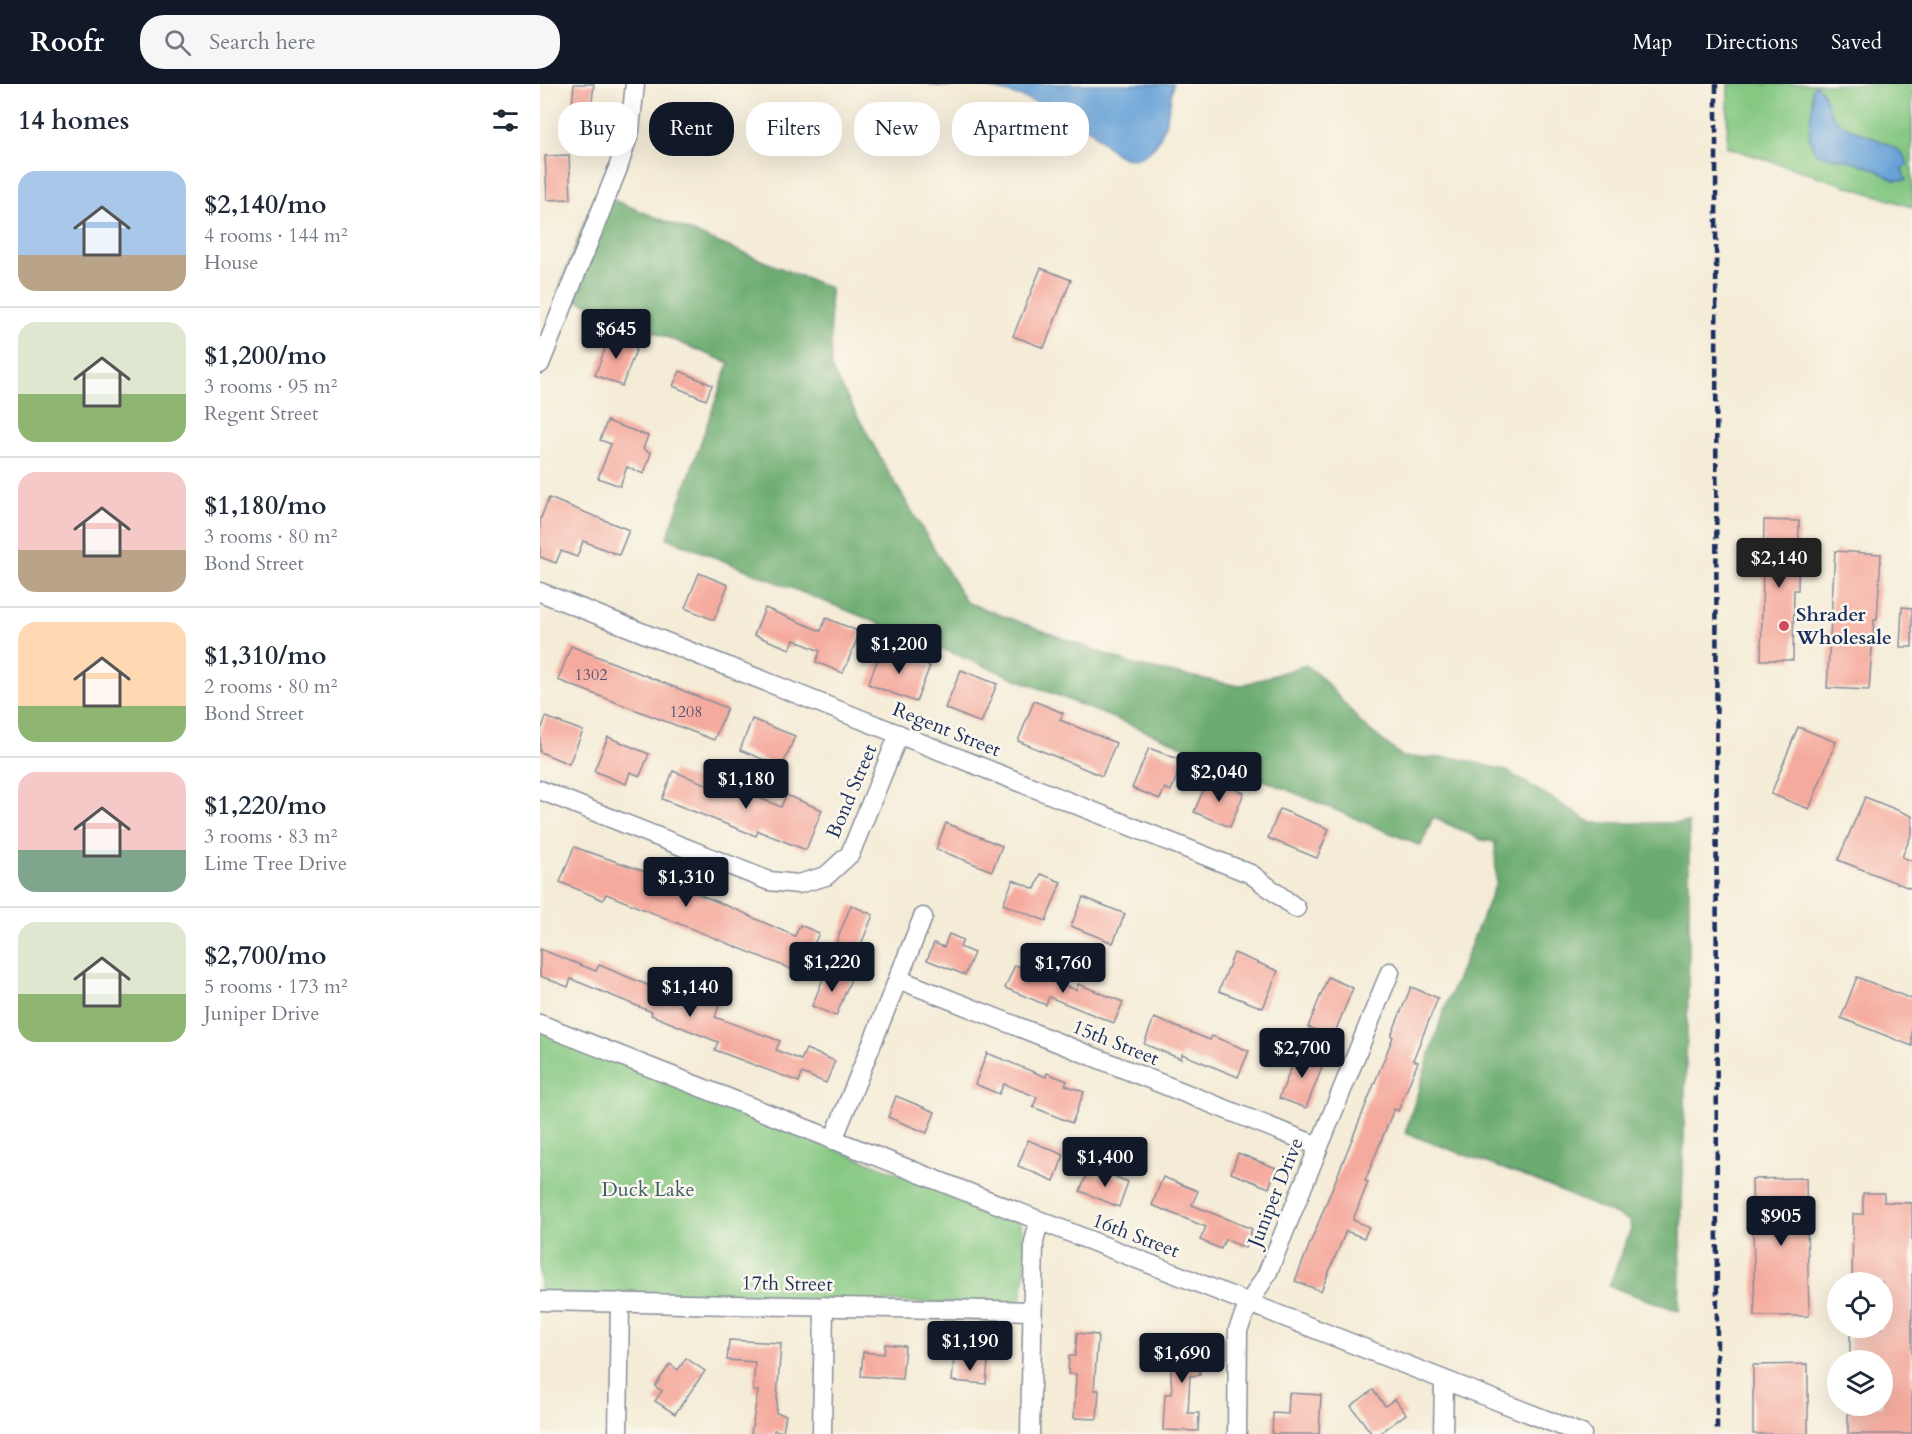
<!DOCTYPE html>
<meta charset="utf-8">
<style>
:root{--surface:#fff;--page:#f6f6f7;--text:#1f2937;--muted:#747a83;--line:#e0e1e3;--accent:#111827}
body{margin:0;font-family:Cardo,serif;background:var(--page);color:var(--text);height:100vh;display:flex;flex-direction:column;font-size:22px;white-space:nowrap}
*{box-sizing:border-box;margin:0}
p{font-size:20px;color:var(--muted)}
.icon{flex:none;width:33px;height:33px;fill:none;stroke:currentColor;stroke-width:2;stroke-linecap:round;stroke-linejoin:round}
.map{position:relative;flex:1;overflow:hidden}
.drawer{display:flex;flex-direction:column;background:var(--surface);width:540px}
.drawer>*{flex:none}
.top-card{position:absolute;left:18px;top:18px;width:570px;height:54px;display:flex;gap:12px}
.controls{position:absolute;left:1287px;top:1188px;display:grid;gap:12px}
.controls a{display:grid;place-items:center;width:66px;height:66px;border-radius:50%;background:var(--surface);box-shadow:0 6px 24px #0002;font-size:30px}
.price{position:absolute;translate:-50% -51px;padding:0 14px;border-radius:6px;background:var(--accent);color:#fff;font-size:20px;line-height:39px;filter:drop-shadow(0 2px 3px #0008)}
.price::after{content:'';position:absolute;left:50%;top:36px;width:18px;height:14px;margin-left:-9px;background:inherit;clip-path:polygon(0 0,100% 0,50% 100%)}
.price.active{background:#222;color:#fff}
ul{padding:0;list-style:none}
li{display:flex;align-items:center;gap:18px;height:150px;padding:0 18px}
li+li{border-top:2px solid var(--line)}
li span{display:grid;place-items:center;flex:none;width:168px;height:120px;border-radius:18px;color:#555}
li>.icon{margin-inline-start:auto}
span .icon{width:72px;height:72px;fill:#fffc;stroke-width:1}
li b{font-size:26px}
h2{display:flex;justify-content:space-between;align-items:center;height:72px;padding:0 18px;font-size:26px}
.chip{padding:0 21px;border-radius:24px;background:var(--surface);box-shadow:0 6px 24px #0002;font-size:21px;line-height:54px}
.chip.active{background:var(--accent);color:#fff}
header{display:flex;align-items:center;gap:36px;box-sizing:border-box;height:84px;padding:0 30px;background:var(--accent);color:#fff}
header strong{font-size:28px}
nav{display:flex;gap:33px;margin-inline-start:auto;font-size:21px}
.search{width:420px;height:54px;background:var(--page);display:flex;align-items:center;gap:15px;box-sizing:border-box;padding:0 21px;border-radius:24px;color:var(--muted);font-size:22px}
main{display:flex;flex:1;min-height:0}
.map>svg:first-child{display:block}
.green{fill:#85c882;stroke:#507c70;stroke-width:1.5}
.forest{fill:#6cac70;stroke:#446e67;stroke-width:1.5}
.water{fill:#69a3d8;stroke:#42699b;stroke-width:1.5}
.building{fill:#f5aa9e}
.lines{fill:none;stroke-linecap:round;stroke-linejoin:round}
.minor-casing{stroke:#888e9a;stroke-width:21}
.minor{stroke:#fff;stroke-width:18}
.rail{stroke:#1b2f5e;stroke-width:4.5;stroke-dasharray:9 4.5;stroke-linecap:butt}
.poi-dot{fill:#d1495b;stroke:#fbf7ec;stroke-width:2}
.labels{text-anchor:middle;stroke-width:5;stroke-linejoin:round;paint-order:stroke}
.number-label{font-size:16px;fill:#524e6e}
.poi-label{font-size:20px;font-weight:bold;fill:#1b2f5e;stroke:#fbf7ec;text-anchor:start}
.street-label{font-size:20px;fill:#1b2f5e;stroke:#fbf7ec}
.park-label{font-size:20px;fill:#3b5d69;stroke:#fbf7ec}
</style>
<header>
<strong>Roofr</strong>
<div class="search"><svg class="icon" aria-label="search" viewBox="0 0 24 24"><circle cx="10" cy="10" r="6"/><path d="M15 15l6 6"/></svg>Search here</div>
<nav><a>Map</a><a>Directions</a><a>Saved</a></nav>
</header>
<main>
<section class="drawer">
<h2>14 homes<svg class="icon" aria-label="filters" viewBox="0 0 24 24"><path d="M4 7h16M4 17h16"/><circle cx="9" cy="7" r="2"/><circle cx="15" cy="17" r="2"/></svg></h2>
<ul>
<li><span style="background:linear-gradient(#a9c7e8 70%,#b9a48a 0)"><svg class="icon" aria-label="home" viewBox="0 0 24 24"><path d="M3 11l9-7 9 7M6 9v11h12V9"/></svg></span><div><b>$2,140/mo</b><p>4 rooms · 144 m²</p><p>House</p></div></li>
<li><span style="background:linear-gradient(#dfe7d0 60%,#8fb573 0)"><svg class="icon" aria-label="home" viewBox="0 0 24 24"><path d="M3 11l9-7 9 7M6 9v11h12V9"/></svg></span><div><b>$1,200/mo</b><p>3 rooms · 95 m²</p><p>Regent Street</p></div></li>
<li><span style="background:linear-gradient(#f6c9c9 65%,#b9a48a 0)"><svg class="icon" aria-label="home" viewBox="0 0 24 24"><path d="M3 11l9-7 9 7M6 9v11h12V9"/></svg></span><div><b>$1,180/mo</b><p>3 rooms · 80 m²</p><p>Bond Street</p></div></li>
<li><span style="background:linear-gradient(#ffd9b3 70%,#8fb573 0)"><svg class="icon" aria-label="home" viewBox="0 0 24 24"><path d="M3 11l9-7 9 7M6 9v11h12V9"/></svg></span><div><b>$1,310/mo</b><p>2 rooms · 80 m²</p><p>Bond Street</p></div></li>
<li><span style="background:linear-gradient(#f6c9c9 65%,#7fa58c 0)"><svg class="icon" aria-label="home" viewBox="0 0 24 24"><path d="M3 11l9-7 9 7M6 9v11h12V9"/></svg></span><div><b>$1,220/mo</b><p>3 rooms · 83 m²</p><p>Lime Tree Drive</p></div></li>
<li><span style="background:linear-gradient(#dfe7d0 60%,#8fb573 0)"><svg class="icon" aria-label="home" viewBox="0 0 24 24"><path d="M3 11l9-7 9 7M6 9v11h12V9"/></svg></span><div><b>$2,700/mo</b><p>5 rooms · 173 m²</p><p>Juniper Drive</p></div></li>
</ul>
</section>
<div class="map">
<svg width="1372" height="1350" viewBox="0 0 1372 1350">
<rect width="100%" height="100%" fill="#fbf7ec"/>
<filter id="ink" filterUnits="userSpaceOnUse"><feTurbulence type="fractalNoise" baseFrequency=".0167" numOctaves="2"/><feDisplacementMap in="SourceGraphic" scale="12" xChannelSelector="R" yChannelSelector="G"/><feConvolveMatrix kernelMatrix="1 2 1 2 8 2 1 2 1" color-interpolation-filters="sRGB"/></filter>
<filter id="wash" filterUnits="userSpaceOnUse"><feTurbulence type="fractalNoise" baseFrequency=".008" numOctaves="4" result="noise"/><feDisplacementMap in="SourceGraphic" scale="24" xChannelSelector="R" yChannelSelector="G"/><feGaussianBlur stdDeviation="1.35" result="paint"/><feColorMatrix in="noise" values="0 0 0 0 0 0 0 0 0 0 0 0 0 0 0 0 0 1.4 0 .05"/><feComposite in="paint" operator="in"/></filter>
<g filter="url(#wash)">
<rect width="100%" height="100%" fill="#f4ecd7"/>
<g class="green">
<polygon points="1188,0 1372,0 1372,123 1187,63"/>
<path d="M0 947 479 1138C490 1162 485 1189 481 1215L471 1221 0 1209Z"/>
</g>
<polygon class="forest" points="56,109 290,204 291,284 349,389 426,518 594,581 699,602 766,581 784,596 821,639 863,673 917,674 967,687 1052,739 1149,739 1149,871 1139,1227 1069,1202 1091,1145 1090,1137 999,1098 865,1049 903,929 956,799 955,758 942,756 893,733 881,762 638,660 127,454 189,279 18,208"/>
<g class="water">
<path d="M388 0H633C629 24 625 67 597 74 575 80 561 52 545 42 536 36 525 31 516 27 492 16 464 6 438 2 421 0 404 5 388 0Z"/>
<path d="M1275 1C1288 9 1284 18 1291 29 1295 37 1306 43 1314 46 1326 52 1370 64 1367 81L1362 85 1366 96H1353L1335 85 1312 77 1277 70C1265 54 1270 42 1272 24 1273 18 1272 11 1272 5Z"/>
</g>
<g id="blocks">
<g class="building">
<polygon points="34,0 54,0 50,34 31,32"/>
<polygon points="29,71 31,115 7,116 5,72"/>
<polygon points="501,184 531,196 504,264 473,252"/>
<polygon points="71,250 98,261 82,302 55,291"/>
<polygon points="140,287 172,301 166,316 133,302"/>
<polygon points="67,337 108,352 103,365 111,369 104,390 87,383 80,402 58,394 71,360 60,356"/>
<polygon points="9,414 89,446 79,471 43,457 37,473 21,467 16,479 0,473 0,436"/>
<polygon points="1224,436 1259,437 1258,506 1254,506 1253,576 1221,576"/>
<polygon points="1295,467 1341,470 1337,536 1334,536 1329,606 1287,604"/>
<polygon points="159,489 188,501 174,536 145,524"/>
<polygon points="1362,523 1372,524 1372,563 1360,563"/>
<polygon points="225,524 281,547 286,534 320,548 303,589 276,578 280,567 254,556 250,565 214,551"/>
<polygon points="31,562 187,624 174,656 18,596"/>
<polygon points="343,563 390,582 376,618 328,600"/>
<polygon points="421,586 457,600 441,639 405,624"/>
<polygon points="494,617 523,629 520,636 576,659 562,692 478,657"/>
<polygon points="6,633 43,647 29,680 0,668 0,649"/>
<polygon points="212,635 255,652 242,683 200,666"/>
<polygon points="1258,643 1296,658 1269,725 1231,710"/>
<polygon points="68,653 109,670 100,692 90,688 86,700 54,687"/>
<polygon points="609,664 643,677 631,707 625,704 620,715 592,704"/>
<polygon points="133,687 178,705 181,698 241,723 246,711 282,726 266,766 218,747 216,752 122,715"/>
<polygon points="668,695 704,709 690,743 654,728"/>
<polygon points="1325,713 1372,732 1372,749 1362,773 1372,777 1372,805 1298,776"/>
<polygon points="740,725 789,745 777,774 728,754"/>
<polygon points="406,739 462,762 452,787 396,765"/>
<polygon points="34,763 98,785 209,831 209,832 255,852 260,841 279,849 265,880 257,877 253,886 66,810 63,816 20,798"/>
<polygon points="501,790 521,798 506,837 463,820 473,796 495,805"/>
<polygon points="543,813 585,830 573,859 531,842"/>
<polygon points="311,821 333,831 318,868 296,859"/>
<polygon points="409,850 423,856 420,863 434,869 425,891 387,876 394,859 404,863"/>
<polygon points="0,865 56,887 59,881 134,912 138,902 180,919 175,933 240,957 236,966 261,976 266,965 295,977 286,999 262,989 259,998 175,966 178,958 111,931 112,928 31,895 28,903 0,892"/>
<polygon points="694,869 738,887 723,924 679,907"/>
<polygon points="475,881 536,906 538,900 583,918 574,939 509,913 506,921 465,904"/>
<polygon points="287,885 311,895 296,932 272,922"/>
<polygon points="788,893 813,904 793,953 768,943"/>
<polygon points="1317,893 1372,915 1372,962 1301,934"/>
<polygon points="871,903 898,914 873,976 878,978 858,1027 854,1025 825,1097 828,1098 813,1136 829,1143 824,1154 806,1147 781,1207 755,1197 853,953 851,952"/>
<polygon points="614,934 670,956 672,952 709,967 698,993 642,970 641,975 604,960"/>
<polygon points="759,965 785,976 766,1024 739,1014"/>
<polygon points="447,969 506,993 507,989 527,997 525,1001 544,1008 532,1039 493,1023 497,1013 464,1000 459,1010 435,1000"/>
<polygon points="356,1012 395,1028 387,1049 348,1033"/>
<polygon points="488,1056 524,1071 514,1097 478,1082"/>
<polygon points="698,1069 736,1084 729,1104 691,1089"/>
<polygon points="548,1087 560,1092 562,1087 588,1098 579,1123 540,1107"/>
<polygon points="623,1093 658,1107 652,1121 712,1145 705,1164 685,1155 681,1165 660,1156 666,1143 612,1121"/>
<polygon points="1266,1094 1269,1232 1215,1232 1212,1095"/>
<polygon points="1323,1109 1344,1109 1344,1118 1372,1119 1372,1350 1308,1350 1308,1322 1342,1322 1342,1276 1310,1276 1310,1244 1342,1244 1342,1198 1312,1198 1313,1130 1323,1130"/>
<polygon points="537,1249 558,1251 554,1306 559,1306 557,1335 534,1334 536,1290 528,1290 529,1272 535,1272"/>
<polygon points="658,1252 660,1291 650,1292 648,1329 659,1329 658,1347 623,1346 625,1310 632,1310 629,1253"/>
<polygon points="189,1256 241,1259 236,1329 246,1331 243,1348 234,1346 234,1350 211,1350 218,1307 213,1307 215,1278 187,1276"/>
<polygon points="345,1260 365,1262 362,1295 321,1292 323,1268 344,1270"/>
<polygon points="146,1274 165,1287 135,1330 115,1317 122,1307 115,1302 130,1280 138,1286"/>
<polygon points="414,1275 448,1278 446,1300 412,1297"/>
<polygon points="1268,1280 1268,1350 1213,1350 1213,1281"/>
<polygon points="833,1306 845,1322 855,1315 866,1330 839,1350 832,1350 811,1322"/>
<polygon points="749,1309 781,1311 779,1350 732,1350 733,1329 748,1330"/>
</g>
</g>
</g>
<g filter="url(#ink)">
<use href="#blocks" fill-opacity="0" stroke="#888e9a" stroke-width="1.5"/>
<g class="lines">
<defs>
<g id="minor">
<polyline points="0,280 78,84 90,46 95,0"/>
<polyline points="0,508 711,790 756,824"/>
<polyline points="0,706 229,797 258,800 286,792 310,770 359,650"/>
<polyline points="358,895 778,1062"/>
<polyline points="0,940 1042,1350"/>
<polyline points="293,1056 383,833"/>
<polyline points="0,1217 492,1227"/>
<polyline points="78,1350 80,1218"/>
<polyline points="282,1350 284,1222"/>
<polyline points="490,1350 494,1158 499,1137"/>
<polyline points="697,1350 698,1246 709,1219 727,1190 850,888"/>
<polyline points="903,1350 904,1296"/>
</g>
</defs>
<use href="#minor" class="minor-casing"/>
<use href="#minor" class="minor"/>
<polyline class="rail" points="1176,0 1177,1350"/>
</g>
</g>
<circle class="poi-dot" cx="1244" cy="542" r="6"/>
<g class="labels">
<g class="number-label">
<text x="51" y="596">1302</text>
<text x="146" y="633">1208</text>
</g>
<g class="poi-label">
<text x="1256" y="537">Shrader<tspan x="1256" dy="23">Wholesale</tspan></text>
</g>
<g class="street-label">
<text transform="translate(407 645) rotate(22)" y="7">Regent Street</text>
<text transform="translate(311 707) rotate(-67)" y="7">Bond Street</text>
<text transform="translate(576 958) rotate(22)" y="7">15th Street</text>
<text transform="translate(735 1108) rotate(-68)" y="7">Juniper Drive</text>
<text transform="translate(596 1151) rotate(21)" y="7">16th Street</text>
<text transform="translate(247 1199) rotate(1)" y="7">17th Street</text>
</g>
<g class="park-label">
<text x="108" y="1112">Duck Lake</text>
</g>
</g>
</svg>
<div class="controls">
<a><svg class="icon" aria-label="locate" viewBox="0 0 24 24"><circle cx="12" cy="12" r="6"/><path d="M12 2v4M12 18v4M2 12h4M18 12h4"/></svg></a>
<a><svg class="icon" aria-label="layers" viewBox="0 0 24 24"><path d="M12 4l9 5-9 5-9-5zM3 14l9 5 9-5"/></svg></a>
</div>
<b class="price" style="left:76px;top:276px">$645</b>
<b class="price active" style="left:1239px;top:505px">$2,140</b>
<b class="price" style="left:359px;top:591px">$1,200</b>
<b class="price" style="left:679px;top:719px">$2,040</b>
<b class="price" style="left:206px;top:726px">$1,180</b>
<b class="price" style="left:146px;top:824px">$1,310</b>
<b class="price" style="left:292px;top:909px">$1,220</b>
<b class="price" style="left:523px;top:910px">$1,760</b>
<b class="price" style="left:150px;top:934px">$1,140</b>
<b class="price" style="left:762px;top:995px">$2,700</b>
<b class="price" style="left:565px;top:1104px">$1,400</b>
<b class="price" style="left:1241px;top:1163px">$905</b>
<b class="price" style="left:430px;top:1288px">$1,190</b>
<b class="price" style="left:642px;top:1300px">$1,690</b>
<div class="top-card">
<a class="chip">Buy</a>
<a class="chip active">Rent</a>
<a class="chip">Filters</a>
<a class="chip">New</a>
<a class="chip">Apartment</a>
</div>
</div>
</main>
